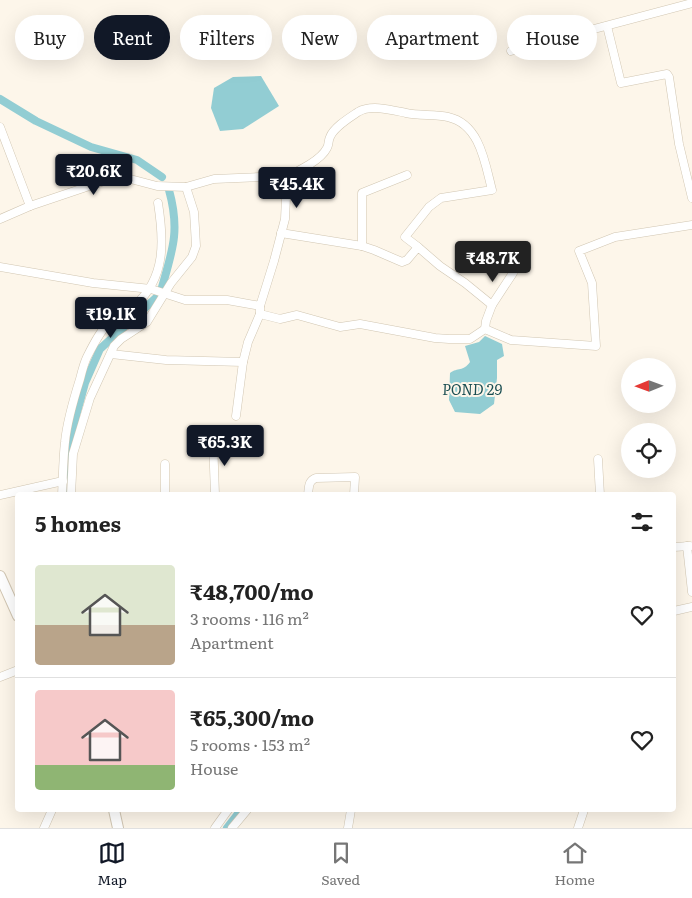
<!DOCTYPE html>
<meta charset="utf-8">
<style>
:root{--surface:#fff;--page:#f2f2f2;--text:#222;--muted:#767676;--line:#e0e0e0;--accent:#111827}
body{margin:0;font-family:Literata,serif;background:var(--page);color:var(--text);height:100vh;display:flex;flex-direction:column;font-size:19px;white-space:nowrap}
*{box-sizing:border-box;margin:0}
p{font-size:16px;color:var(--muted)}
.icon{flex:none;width:28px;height:28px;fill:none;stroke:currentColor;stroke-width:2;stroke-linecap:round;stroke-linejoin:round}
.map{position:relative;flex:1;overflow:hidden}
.panel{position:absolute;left:15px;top:492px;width:661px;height:320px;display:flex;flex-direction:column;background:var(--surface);border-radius:5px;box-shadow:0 5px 20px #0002}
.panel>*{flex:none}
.banner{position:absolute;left:15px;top:15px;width:662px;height:45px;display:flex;gap:10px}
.needle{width:32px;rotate:269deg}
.fabs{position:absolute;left:621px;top:358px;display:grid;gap:10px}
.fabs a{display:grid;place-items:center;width:55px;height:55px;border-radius:50%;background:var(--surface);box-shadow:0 5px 20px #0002;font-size:25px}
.price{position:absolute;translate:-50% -42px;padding:0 11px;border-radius:5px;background:var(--accent);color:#fff;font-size:16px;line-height:32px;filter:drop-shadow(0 1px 2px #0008)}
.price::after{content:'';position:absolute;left:50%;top:30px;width:15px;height:11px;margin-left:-8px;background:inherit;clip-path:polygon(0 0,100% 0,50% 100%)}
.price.current{background:#222;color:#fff}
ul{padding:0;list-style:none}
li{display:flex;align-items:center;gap:15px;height:125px;padding:0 20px}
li+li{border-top:1px solid var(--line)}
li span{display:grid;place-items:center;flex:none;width:140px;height:100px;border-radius:5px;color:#555}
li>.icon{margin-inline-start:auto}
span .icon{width:60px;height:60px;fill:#fffc;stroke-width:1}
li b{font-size:21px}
h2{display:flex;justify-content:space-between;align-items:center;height:60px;padding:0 20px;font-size:21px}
.tag{padding:0 18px;border-radius:22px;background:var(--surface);box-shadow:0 5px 20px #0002;font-size:18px;line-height:45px}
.tag.current{background:var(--accent);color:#fff}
.menu{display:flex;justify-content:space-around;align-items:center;height:70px;border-top:1px solid var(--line);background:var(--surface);font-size:14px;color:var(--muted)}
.menu a{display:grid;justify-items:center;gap:2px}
.menu .current{color:var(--accent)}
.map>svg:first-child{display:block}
.water{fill:#92cdd3}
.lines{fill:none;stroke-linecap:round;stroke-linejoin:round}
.canal{stroke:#92cdd3;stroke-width:8}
.minor-casing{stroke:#d1c6b2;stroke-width:9}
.major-casing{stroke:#d1c6b2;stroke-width:12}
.minor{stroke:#fff;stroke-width:8}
.major{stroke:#fff;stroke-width:10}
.labels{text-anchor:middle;stroke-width:4;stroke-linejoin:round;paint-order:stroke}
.water-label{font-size:15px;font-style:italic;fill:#1a4e52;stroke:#fdf6ea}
</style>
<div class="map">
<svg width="692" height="828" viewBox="0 0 692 828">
<rect width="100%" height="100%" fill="#fdf6ea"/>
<g class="water">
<polygon points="261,76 279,106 243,129 220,131 211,108 214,88 233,77"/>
<path d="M485 336 502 344 504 356 497 360V378L494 404 480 414 455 412 449 400 450 373C458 367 463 372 470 362L465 346 479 342Z"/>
</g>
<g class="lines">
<g class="canal">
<polyline points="0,99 36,121 91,147 137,160 162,177"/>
<path d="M162 287C173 249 180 230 169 190"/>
<polyline points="68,489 69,459 76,416 85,383 100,349 158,296"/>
<polyline points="227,828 241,810"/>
</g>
<defs>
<g id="minor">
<polyline points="607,26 621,83 667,74 669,77 679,144 692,198"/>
<polyline points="511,51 692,3"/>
<polyline points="0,127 30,206 0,219"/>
<polyline points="30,206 119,176 157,186 186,187 214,179 287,176"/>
<polyline points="281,233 362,246 374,250 402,262 407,260 418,247 440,266 465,283 492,305 486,321 485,329"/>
<polyline points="362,246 362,193 407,175"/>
<path d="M0 267 93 283 151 289 185 300H227L260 306 274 261 285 219 287 176C299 171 321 160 327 148 329 145 328 141 330 137 334 127 349 118 358 112 371 104 392 110 406 113 420 116 434 114 448 117 480 124 485 163 492 190L441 198 429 207 405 237 418 247"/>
<polyline points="492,305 513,273"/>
<polyline points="260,306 260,314 280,319 297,315 340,327 360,324 435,338 449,339 470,339 485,329 511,340 596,346 592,283 579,251 615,237 692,225"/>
<polyline points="111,354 166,360 243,362"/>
<polyline points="236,416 243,362 248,342 260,314"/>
<polyline points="213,439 215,495"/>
<polyline points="598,459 600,495"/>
<polyline points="165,464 165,495"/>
<polyline points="0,495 63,481"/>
<path d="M62 495C63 477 63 459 65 442 67 421 74 398 80 379 82 371 84 363 87 357 93 345 102 327 113 319 120 314 128 312 135 305 166 278 164 241 158 203"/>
<polyline points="71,495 73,454 90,398 114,346 121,339 147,322 171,283 192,257 196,246 195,228 194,212 186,187"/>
<path d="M308 495C309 487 308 481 316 478L355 477 354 495"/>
<polyline points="687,546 692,592"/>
<polyline points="674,547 690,546"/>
<polyline points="674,611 692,607"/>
<polyline points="0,677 18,670"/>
<polyline points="44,828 52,810"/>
<polyline points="215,828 228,810"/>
<polyline points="232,828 247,810"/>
<polyline points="348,828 351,810"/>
<polyline points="578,828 584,810"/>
</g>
<g id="major">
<polyline points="0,576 18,616"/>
<polyline points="114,810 118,828"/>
</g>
</defs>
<use href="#minor" class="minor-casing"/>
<use href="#major" class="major-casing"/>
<use href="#minor" class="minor"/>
<use href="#major" class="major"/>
</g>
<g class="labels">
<g class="water-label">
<text x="472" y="395">POND 29</text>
</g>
</g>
</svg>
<div class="fabs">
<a><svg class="needle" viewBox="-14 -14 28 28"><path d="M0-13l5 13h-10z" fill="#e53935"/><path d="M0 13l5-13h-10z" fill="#767676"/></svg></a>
<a><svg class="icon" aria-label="locate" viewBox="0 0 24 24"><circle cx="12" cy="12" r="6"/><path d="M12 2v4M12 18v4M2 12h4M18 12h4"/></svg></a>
</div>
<b class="price" style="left:94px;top:196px">₹20.6K</b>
<b class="price" style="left:297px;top:209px">₹45.4K</b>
<b class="price current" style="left:493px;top:283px">₹48.7K</b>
<b class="price" style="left:111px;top:339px">₹19.1K</b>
<b class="price" style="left:225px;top:467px">₹65.3K</b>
<div class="banner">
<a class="tag">Buy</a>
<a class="tag current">Rent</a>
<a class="tag">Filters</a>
<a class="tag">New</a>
<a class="tag">Apartment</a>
<a class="tag">House</a>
</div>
<section class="panel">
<h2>5 homes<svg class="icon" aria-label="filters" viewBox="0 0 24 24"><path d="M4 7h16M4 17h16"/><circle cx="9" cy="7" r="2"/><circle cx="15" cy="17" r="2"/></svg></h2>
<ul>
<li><span style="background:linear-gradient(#dfe7d0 60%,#b9a48a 0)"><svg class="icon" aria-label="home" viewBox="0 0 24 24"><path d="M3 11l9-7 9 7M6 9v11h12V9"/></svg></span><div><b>₹48,700/mo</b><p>3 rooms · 116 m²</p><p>Apartment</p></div><svg class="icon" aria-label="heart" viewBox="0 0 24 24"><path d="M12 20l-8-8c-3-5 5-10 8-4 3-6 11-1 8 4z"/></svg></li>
<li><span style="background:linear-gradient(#f6c9c9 75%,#8fb573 0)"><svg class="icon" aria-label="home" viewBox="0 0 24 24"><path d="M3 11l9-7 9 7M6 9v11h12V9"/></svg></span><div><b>₹65,300/mo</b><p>5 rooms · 153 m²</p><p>House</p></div><svg class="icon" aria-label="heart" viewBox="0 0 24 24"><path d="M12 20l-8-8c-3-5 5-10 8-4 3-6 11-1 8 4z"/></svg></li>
</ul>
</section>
</div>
<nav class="menu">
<a class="current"><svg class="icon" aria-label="map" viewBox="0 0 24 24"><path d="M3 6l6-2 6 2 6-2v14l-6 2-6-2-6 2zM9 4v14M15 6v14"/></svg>Map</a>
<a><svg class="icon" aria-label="saved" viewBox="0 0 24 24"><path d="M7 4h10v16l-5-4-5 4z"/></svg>Saved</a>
<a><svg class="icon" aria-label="home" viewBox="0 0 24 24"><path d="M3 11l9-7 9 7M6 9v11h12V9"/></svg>Home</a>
</nav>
